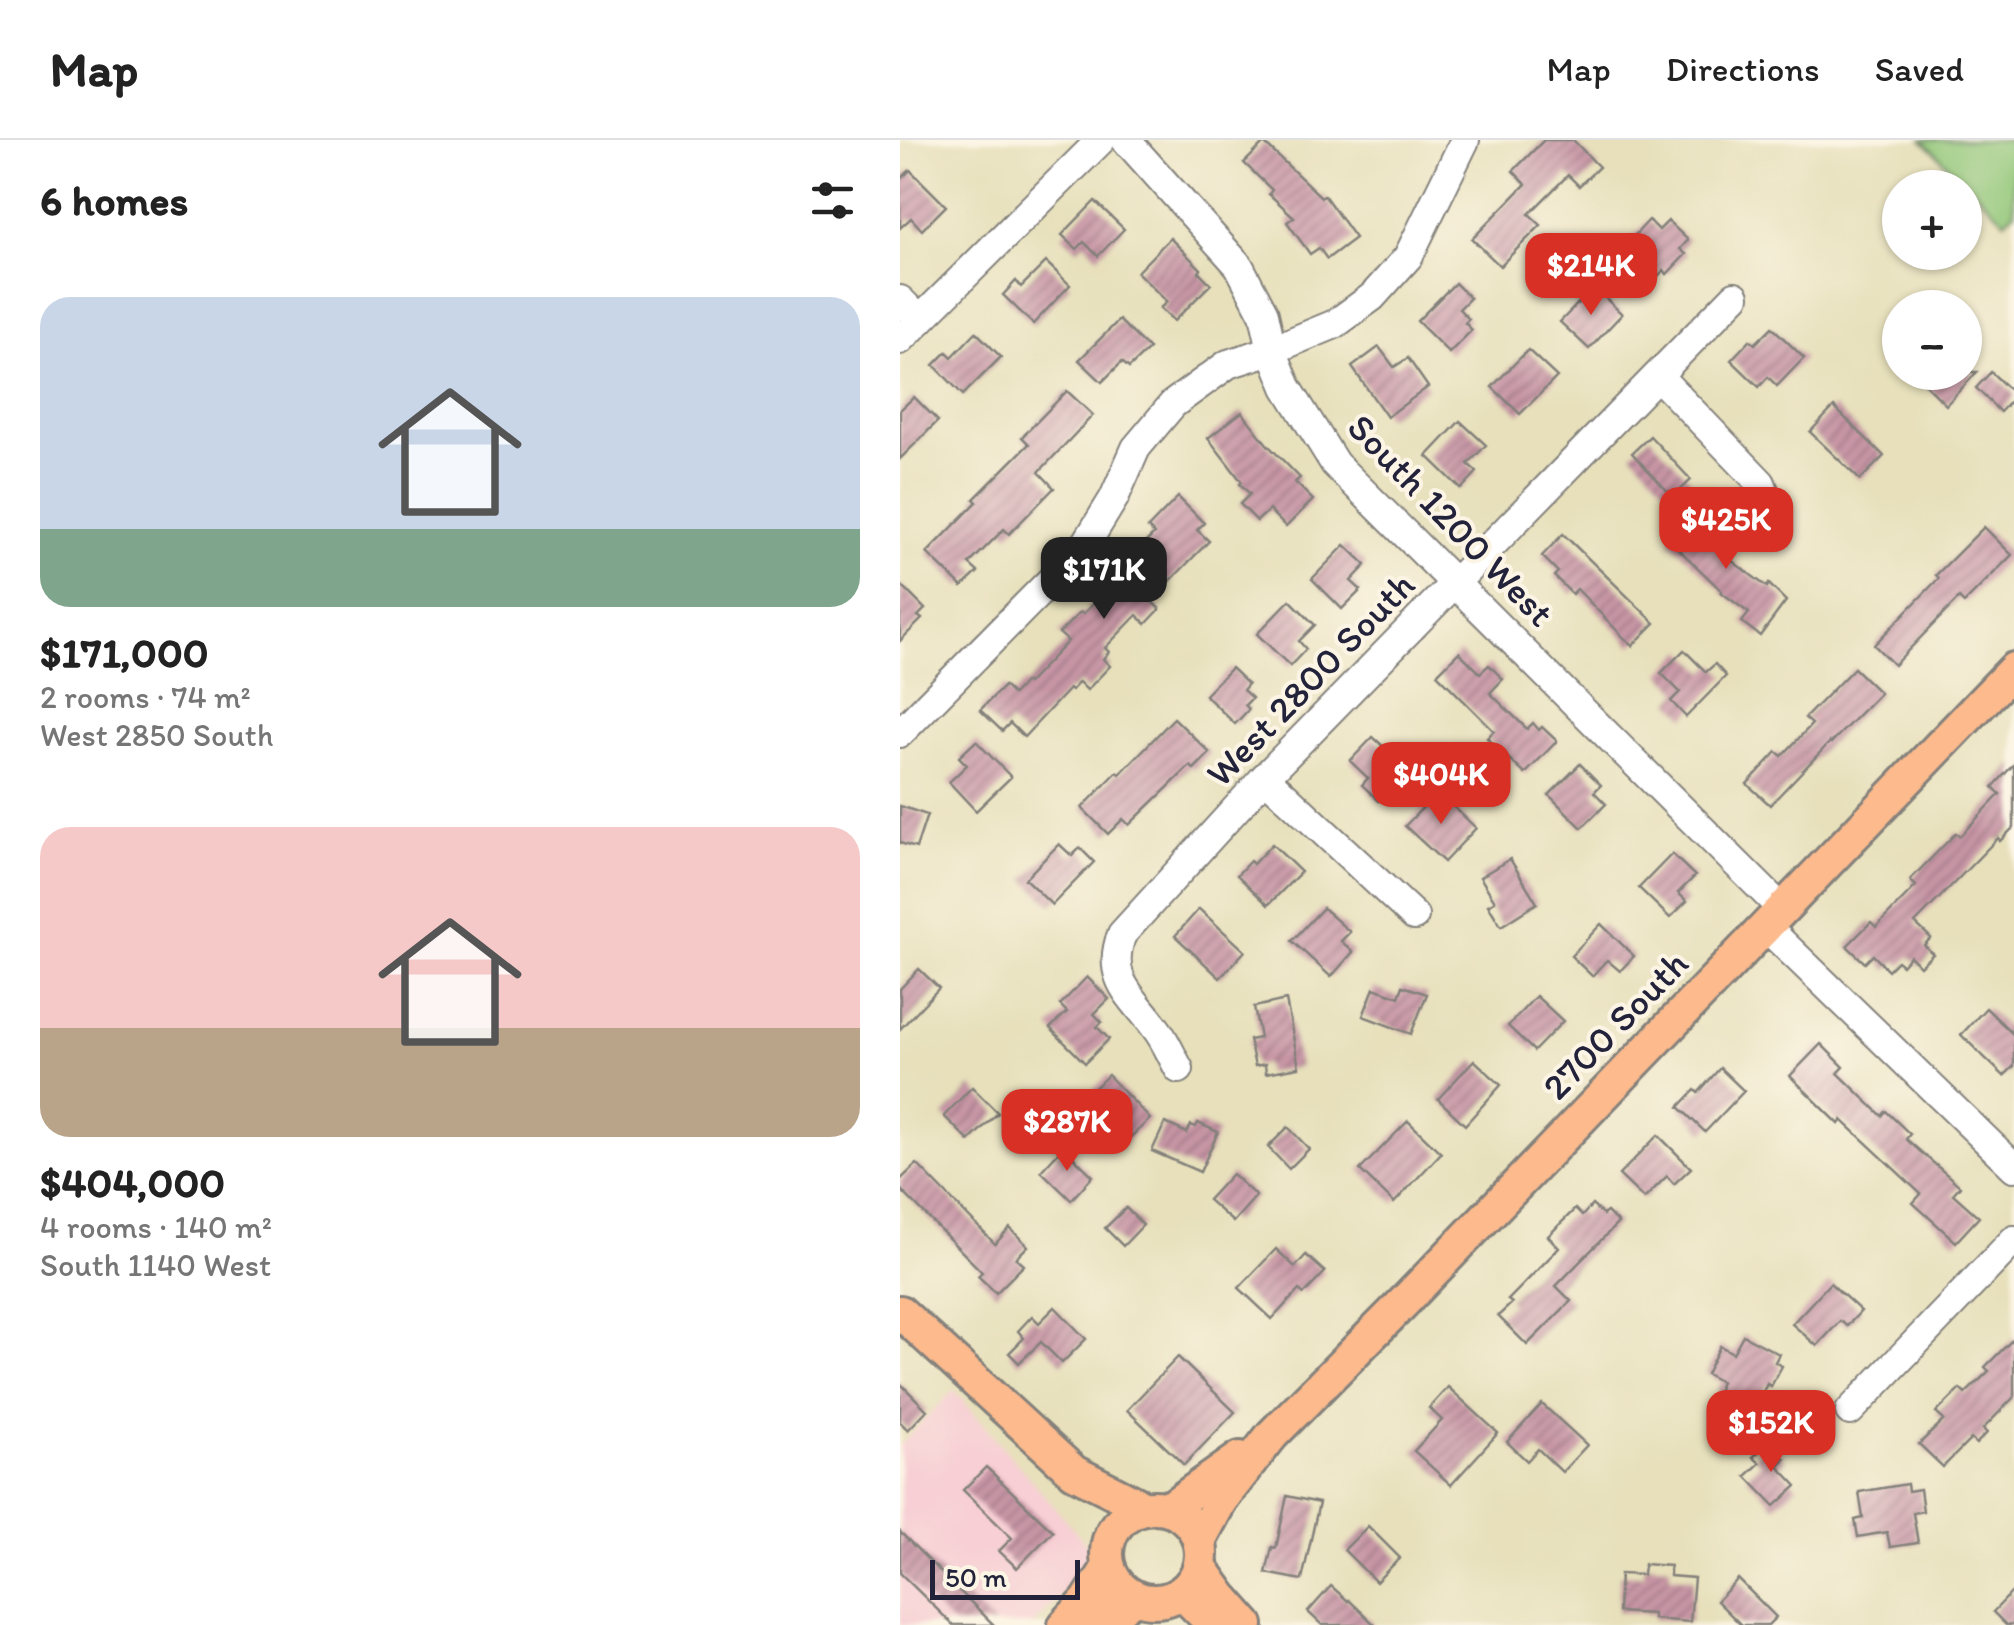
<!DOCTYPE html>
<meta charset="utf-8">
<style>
:root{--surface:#fff;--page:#f6f6f6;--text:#222;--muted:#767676;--line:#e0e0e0;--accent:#d93025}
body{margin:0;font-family:Itim,sans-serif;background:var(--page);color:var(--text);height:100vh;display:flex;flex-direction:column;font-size:38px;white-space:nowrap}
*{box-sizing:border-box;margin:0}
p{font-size:32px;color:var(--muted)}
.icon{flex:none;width:55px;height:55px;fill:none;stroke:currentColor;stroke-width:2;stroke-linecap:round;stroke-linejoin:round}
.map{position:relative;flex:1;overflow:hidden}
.side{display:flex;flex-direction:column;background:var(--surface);width:900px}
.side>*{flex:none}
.tools{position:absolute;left:982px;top:30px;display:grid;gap:20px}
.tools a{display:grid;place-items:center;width:100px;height:100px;border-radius:50%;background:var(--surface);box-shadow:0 2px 8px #0004;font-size:50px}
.scale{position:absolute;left:30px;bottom:25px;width:150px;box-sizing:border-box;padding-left:10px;border:5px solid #22223b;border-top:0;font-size:28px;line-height:35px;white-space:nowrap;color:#22223b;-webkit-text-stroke:8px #fcf5e5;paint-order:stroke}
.price{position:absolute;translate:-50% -85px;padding:0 22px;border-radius:20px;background:var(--accent);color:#fff;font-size:32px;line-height:65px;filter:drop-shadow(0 2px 5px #0008)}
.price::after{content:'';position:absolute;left:50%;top:60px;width:30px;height:22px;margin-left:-15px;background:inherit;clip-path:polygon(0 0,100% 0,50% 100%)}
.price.current{background:#222;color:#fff}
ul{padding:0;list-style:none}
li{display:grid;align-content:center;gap:20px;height:530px;padding:0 40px}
li span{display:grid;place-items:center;height:310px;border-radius:30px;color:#555}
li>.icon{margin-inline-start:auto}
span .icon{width:180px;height:180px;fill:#fffc;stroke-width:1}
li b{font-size:42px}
h2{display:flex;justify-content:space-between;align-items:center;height:120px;padding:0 40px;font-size:42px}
header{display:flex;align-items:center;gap:60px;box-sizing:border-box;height:140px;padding:0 50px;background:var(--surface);border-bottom:2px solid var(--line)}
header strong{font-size:48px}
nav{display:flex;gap:55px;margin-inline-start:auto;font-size:35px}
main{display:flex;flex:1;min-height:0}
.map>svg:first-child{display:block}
.built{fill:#f7cfd4}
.grass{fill:#91c678;stroke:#5a745a;stroke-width:2.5}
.building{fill:url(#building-hatch)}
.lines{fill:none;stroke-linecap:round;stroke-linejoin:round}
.minor-casing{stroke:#84817b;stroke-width:32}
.major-casing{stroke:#84817b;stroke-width:38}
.minor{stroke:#fff;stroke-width:28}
.major{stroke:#fcba8d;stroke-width:32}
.labels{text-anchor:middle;stroke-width:8;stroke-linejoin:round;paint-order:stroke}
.street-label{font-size:38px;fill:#22223b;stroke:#fcf5e5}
</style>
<header>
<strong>Map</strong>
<nav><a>Map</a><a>Directions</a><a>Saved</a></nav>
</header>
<main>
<section class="side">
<h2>6 homes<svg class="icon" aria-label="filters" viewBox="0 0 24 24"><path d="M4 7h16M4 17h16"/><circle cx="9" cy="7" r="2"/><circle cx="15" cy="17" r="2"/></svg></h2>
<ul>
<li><span style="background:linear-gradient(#c9d6e8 75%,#7fa58c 0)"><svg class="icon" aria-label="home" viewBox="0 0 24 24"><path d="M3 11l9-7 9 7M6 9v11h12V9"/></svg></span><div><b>$171,000</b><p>2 rooms · 74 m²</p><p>West 2850 South</p></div></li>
<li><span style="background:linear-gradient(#f6c9c9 65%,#b9a48a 0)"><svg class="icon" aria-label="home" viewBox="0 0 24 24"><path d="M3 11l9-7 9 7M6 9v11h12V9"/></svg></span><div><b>$404,000</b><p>4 rooms · 140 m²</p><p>South 1140 West</p></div></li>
</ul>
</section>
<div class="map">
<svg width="1114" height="1485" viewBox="0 0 1114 1485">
<defs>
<pattern id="building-hatch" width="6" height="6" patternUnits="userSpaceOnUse" patternTransform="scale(2.5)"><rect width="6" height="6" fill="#c896a6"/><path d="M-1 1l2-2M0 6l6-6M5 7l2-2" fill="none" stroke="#a27a88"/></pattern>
</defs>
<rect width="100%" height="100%" fill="#fcf5e5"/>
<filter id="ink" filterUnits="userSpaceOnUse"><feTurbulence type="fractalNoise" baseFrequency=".01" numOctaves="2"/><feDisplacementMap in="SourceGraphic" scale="20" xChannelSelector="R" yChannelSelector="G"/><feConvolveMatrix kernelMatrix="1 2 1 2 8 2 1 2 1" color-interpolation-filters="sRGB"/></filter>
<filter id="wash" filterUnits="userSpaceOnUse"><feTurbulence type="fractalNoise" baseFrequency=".0048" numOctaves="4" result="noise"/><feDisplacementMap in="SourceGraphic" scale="40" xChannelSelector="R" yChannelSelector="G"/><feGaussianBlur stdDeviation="2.25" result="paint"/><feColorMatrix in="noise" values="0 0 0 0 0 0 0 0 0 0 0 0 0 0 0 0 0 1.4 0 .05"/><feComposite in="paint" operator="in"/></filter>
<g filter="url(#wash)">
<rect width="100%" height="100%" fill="#e7e0bb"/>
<polygon class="built" points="54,1250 193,1412 192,1423 132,1485 0,1485 0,1305"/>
<polygon class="grass" points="1022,0 1114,0 1114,72 1105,81"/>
<g id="blocks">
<g class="building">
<polygon points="644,0 673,0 699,27 679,46 668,35 629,74 641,85 600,126 572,99 626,44 613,31"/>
<polygon points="364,3 421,57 424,55 455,98 427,119 419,108 410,114 387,82 394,77 369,54 372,50 344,23"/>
<polygon points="10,30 46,66 22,90 11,78 0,88 0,40"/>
<polygon points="195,61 224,89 198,116 184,102 177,109 162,95"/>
<polygon points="749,80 759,90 768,81 788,100 780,109 786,114 767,134 764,130 752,142 745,135 737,144 716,124 728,111 724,107"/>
<polygon points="270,98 301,129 299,132 311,144 274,181 260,168 267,162 237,132"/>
<polygon points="146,122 170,145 133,184 103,155 116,141 121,147"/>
<polygon points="555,143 570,158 559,169 569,179 565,183 572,190 549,213 517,181"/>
<polygon points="694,147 722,174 689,209 660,182"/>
<polygon points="219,180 249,209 229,228 222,222 202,242 179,220"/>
<polygon points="872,187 904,218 877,246 868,237 859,247 831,220 850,200 855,204"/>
<polygon points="76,192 101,217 63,255 34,225 47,212 52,217"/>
<polygon points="479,207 494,227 508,218 528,247 487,277 452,227"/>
<polygon points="628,210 657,237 620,274 592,247"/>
<polygon points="1013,232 1077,232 1046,265"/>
<polygon points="1091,232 1114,254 1114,257 1100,272 1076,248"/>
<polygon points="167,251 193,275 139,332 154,348 109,394 104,389 69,424 78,432 62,447 27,413 77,362 74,359 129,304 122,297"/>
<polygon points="14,257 38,281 0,319 0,270"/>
<polygon points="934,267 984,316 960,340 910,292"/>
<polygon points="342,272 366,303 400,338 395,342 413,360 386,387 369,370 357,381 340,364 350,354 340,344 342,342 308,298"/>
<polygon points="560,281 586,305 568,324 577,332 561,349 527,316"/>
<polygon points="750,296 791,340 773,357 732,313"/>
<polygon points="278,357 304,383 297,390 309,401 251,461 260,469 246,484 237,475 205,508 209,512 203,519 210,526 187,550 179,542 171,551 169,549 124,597 110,583 102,591 80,570 104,546 113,555 125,542 127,544 168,501 159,493 180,472 183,474 247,407 244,404 254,394 248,388"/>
<polygon points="784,371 795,381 802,373 816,386 809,393 827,411 824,415 867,447 869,444 886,461 860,496 842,482 849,473 821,452 822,451 770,401 777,393 770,386"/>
<polygon points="1084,387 1112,415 1064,463 1059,458 994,525 974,505 1039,438 1036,435"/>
<polygon points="663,394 755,483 732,506 677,449 672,454 654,436 658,432 642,416"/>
<polygon points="445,405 466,425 451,441 461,450 442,469 412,439"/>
<polygon points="0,444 25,469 18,476 22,479 0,501"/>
<polygon points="390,460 415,485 399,501 406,509 390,526 357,494"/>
<polygon points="784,510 806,532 815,524 826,536 786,577 771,561 780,552 761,533"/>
<polygon points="559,512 580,533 589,525 603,539 590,553 627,589 633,583 639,590 642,587 657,601 625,634 587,598 594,591 537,534"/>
<polygon points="331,528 348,544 343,550 352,558 345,565 349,569 335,584 305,555"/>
<polygon points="954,528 980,553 931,603 930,602 870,665 847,644 877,612 882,616 912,584 905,578"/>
<polygon points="274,578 310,613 294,629 290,626 229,685 223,679 208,694 182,668 217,632 220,634"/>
<polygon points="473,597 508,629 479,661 462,645 468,638 450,621"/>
<polygon points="76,601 111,637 76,671 49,642 67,625 59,617"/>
<polygon points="680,624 701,645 694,652 706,664 682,688 649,655"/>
<polygon points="1114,624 1114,687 1100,701 1098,698 1015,783 1031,798 1024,805 1033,814 1020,826 1010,816 1002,825 997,821 988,830 973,815 965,823 947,806 971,782 976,787 1016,746 1010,740 1056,693 1060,696 1100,654 1093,647"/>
<polygon points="538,652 576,688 544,722 505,686"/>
<polygon points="0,666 27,675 16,708 0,703"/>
<polygon points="159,704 172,716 180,708 194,722 152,765 125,739"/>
<polygon points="372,704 401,732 368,765 337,735 350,721 353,724"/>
<polygon points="772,714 795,736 778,753 787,761 770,778 739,748"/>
<polygon points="610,719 637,763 601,786 588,765 595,761 580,737"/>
<polygon points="423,768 450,792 441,801 453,812 431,837 392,801"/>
<polygon points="299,769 345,811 320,838 275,796"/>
<polygon points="701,784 734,816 720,831 707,820 692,836 671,816"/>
<polygon points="19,829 39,848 0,889 0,849"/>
<polygon points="187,837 209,859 194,874 202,882 197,887 209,899 185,923 150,888 167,872 160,865"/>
<polygon points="503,846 527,854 511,894 463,876 474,848 499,857"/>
<polygon points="636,856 663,881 634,911 608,886"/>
<polygon points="386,860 399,927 366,933 365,924 355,926 349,900 360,898 354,867"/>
<polygon points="1086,868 1114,895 1114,926 1104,936 1061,895"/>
<polygon points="921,904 944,927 938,933 982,976 986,971 1010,994 1006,999 1060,1046 1053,1054 1079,1077 1056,1102 1013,1063 1021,1054 942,980 939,984 890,936"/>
<polygon points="574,920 601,945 565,985 538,959"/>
<polygon points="820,928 844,951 805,992 779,967 795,950 798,953"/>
<polygon points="208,935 250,979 219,1008 177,965"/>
<polygon points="72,947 98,973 69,1001 44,976"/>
<polygon points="508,981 541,1013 494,1063 460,1030"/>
<polygon points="265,983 287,993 291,985 296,987 298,983 318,992 300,1032 252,1011"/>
<polygon points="388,987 409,1009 389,1029 368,1007"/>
<polygon points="758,995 791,1028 774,1044 767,1036 744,1059 719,1035"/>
<polygon points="163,1007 193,1036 171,1060 141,1031"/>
<polygon points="17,1024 95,1104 110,1088 128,1106 116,1118 124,1125 96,1153 78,1136 82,1132 0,1049 0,1040"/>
<polygon points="332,1034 356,1056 333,1082 308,1060"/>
<polygon points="692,1065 703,1075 707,1072 718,1083 656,1146 671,1161 627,1205 598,1176 612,1163 608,1160 659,1108 648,1096 675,1069 682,1076"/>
<polygon points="226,1068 243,1085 223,1106 205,1088"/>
<polygon points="376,1109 395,1127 406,1115 425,1132 404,1154 399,1150 372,1179 339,1148"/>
<polygon points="930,1143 961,1171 947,1186 940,1181 917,1206 892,1184"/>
<polygon points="155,1167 186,1199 162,1223 141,1202 119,1223 109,1213 124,1198 118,1191 132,1176 139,1183"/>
<polygon points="843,1195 879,1214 875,1222 882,1226 871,1246 867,1244 853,1271 817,1251 821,1242 806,1234 820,1206 833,1213"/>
<polygon points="1114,1198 1114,1257 1083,1289 1087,1293 1076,1304 1071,1299 1043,1327 1019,1304 1044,1280 1036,1273 1060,1249 1065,1254 1089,1231 1085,1227"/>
<polygon points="278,1217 335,1272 284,1325 227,1270"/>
<polygon points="0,1243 27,1270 8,1290 0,1282"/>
<polygon points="548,1247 598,1293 551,1345 514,1311 542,1280 529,1268"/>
<polygon points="642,1264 687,1305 662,1332 638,1309 627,1321 607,1302"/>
<polygon points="869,1302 885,1319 878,1326 897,1346 875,1366 846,1336 860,1323 853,1317"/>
<polygon points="86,1327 153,1391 117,1428 99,1411 112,1398 63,1350"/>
<polygon points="1007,1344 1008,1351 1020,1349 1023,1371 1013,1373 1018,1403 990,1407 987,1392 958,1397 955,1380 963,1378 959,1352"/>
<polygon points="387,1356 419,1363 402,1440 366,1433 372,1407 376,1408"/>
<polygon points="468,1386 500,1418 476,1442 444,1410"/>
<polygon points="0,1392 94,1485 53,1485 0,1433"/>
<polygon points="744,1424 770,1426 770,1436 794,1438 790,1482 753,1479 753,1474 718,1472 720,1434 743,1435"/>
<polygon points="838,1439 876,1477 868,1485 841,1485 817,1461"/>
<polygon points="431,1446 448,1461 449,1460 475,1485 422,1485 408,1472"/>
<polygon points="1114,1450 1114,1485 1106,1485 1093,1472"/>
</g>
</g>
</g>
<g filter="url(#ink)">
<use href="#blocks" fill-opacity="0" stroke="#84817b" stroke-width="2.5"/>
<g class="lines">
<defs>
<g id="minor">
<polyline points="226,0 339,126 364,174 372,210 387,247 435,324 883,770"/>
<polyline points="0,160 20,180"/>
<polyline points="0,200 201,0"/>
<polyline points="758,236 861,343 876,382"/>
<polyline points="0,593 184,407 214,358 236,308 273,264 328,224 372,210 435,184 472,157 508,117 565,0"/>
<polyline points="365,637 514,776"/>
<polyline points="865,786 1114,1027"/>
<path d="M279 929C271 915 265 899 255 887 231 855 205 838 222 794L365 637 835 156"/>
<polyline points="950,1271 1114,1100"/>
</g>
<g id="major">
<polyline points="0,1172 174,1332 245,1368"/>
<circle cx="254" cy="1414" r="47"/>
<polyline points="268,1369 340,1318"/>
<polyline points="299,1401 321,1360 372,1295 504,1162 1114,529"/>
<polyline points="300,1426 322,1457 347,1485"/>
<polyline points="282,1453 314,1485"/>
<polyline points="165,1485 187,1461 209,1427"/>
<polyline points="199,1485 235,1457"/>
</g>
</defs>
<use href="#minor" class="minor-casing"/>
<use href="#major" class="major-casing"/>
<use href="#minor" class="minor"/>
<use href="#major" class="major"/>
</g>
</g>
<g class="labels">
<g class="street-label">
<text transform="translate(551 380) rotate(46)" y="13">South 1200 West</text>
<text transform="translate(410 539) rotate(-46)" y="13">West 2800 South</text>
<text transform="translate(715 885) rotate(-46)" y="13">2700 South</text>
</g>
</g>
</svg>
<div class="tools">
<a>+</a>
<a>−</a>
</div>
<div class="scale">50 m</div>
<b class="price" style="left:691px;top:178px">$214K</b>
<b class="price" style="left:826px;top:432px">$425K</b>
<b class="price current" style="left:204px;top:482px">$171K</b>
<b class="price" style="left:541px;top:687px">$404K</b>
<b class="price" style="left:167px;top:1034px">$287K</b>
<b class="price" style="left:871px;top:1335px">$152K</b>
</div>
</main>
